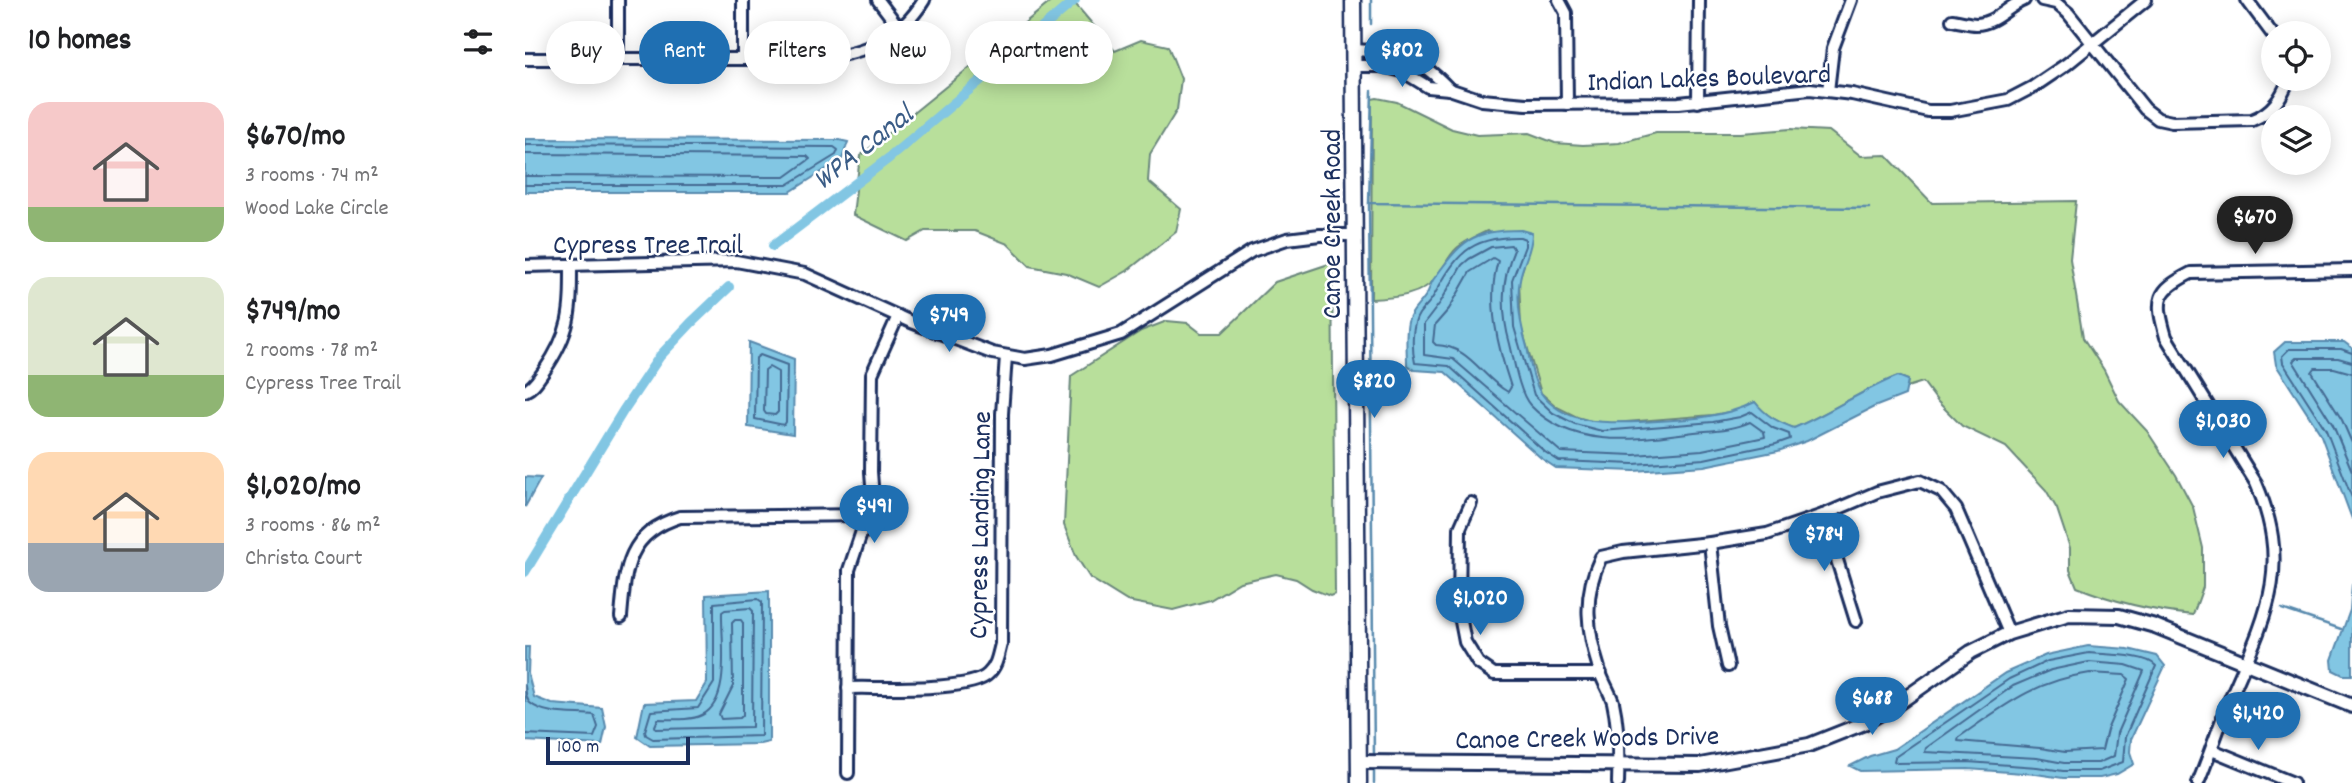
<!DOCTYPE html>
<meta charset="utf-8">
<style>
:root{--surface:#fff;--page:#f6f6f6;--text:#202124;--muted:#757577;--accent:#1f6fb2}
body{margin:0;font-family:Dekko,sans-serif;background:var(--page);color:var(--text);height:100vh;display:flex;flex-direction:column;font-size:26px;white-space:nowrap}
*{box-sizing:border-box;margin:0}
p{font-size:23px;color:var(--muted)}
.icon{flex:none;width:38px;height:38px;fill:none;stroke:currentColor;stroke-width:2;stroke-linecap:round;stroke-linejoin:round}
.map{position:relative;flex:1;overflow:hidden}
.sheet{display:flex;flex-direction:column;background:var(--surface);width:525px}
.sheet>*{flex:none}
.hud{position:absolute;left:21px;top:21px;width:665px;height:63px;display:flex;gap:14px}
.fabs{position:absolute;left:1736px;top:21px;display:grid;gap:14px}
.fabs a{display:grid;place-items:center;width:70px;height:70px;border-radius:50%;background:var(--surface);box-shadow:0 4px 18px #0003;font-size:35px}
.scale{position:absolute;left:21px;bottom:18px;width:144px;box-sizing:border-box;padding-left:7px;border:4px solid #1b2f5e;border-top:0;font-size:19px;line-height:24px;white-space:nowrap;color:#1b2f5e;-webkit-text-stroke:5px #fff;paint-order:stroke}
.price{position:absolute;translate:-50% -60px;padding:0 16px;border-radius:24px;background:var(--accent);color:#fff;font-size:23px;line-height:46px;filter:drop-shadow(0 2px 4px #0008)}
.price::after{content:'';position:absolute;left:50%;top:42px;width:21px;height:16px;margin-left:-10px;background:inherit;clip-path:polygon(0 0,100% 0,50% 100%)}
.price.current{background:#222;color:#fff}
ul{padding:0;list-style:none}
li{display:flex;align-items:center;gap:21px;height:175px;padding:0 28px}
li span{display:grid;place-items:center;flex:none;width:196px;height:140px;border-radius:21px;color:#555}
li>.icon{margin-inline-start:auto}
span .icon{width:84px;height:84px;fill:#fffc;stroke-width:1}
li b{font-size:30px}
h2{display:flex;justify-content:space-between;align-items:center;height:84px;padding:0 28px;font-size:30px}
.tag{padding:0 24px;border-radius:32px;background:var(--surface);box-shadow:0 4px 18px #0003;font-size:24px;line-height:63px}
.tag.current{background:var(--accent);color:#fff}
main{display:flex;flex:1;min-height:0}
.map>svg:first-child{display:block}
.green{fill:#b8df9b;stroke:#6a877c;stroke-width:2}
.water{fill:#82c6e3;stroke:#598aae;stroke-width:2}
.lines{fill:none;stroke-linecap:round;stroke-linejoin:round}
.shore{stroke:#446b93;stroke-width:2}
.stream{stroke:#598aae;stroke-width:2.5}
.canal{stroke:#82c6e3;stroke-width:10}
.minor-casing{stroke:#1b2f5e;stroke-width:16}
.tertiary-casing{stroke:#1b2f5e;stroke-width:18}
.secondary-casing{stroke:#1b2f5e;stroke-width:19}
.minor{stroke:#fff;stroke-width:10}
.tertiary{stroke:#fff;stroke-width:12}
.secondary{stroke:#fff;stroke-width:14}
.labels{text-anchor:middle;stroke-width:5;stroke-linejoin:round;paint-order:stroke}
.street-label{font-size:28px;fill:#1b2f5e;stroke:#fff}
.water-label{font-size:30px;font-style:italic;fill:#3a5c86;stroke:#fff}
</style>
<main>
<section class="sheet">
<h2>10 homes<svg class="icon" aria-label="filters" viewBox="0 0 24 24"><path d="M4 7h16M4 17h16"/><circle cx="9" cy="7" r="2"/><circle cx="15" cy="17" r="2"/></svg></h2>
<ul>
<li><span style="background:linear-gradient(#f6c9c9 75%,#8fb573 0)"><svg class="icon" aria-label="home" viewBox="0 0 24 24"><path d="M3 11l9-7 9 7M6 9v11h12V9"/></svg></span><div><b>$670/mo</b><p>3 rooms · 74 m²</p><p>Wood Lake Circle</p></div></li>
<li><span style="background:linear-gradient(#dfe7d0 70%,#8fb573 0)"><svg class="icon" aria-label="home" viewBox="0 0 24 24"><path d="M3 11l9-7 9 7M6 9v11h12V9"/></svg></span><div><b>$749/mo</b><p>2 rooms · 78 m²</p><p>Cypress Tree Trail</p></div></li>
<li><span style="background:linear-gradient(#ffd9b3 65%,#9aa5b1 0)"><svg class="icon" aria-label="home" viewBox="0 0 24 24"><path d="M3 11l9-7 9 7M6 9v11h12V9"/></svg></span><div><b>$1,020/mo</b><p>3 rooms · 86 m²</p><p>Christa Court</p></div></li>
</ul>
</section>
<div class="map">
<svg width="1827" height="783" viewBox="0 0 1827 783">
<rect width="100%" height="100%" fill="#fff"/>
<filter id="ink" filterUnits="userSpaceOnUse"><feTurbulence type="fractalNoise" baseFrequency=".0143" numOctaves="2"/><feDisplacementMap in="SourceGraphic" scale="14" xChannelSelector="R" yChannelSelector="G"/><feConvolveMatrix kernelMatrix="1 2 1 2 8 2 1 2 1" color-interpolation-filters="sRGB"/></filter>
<g filter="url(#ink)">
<g class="green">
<polygon points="528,0 547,0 590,51 616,40 643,46 656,79 652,110 625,154 623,181 656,209 651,232 602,271 574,287 541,273 505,266 483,244 450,231 400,231 382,241 328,215 335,156"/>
<path d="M852 98 872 102 927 129 952 135 1004 133 1030 143 1058 145 1094 143 1131 133H1216L1265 129 1304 131 1336 156 1361 155 1407 203 1551 201 1545 259 1558 338 1579 370 1594 401 1622 431 1651 475 1668 507 1678 548V587L1668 615C1628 611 1589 602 1552 587L1545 570V548L1532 509 1521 490 1481 447 1437 426 1413 402 1398 382 1382 387 1383 380 1373 376C1337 390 1305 413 1269 428 1253 422 1241 416 1230 402L1214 410 1188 415 1076 424 1052 417 1032 407 1016 393 996 326 994 280 999 265 962 231C952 236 940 241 932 248 923 256 920 266 913 276 897 296 870 298 846 299L847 99Z"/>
<polygon points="807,263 810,594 805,596 787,589 771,579 751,574 715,582 685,600 648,610 602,601 565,578 551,556 539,525 546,376 616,331 642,321 663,323 676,333 697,333 750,282"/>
</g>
<g class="water">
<polygon points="0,139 314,140 323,142 317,159 265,192 0,192"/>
<path d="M996 230 1007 233C1007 252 998 261 995 279 991 300 996 327 1002 347 1005 361 1008 382 1016 393 1039 425 1082 423 1115 422 1152 420 1197 419 1230 402 1241 416 1253 422 1269 428 1305 413 1337 390 1373 376L1383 380 1380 395 1349 407 1282 441 1253 451 1179 466 1109 471 1031 468 1016 458 920 372 889 370 882 365C882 351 880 336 883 322 886 310 895 305 901 295 904 291 905 285 908 280 936 242 945 230 996 230Z"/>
<polygon points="224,342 269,359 268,434 223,427"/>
<polygon points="1760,342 1819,342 1827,348 1827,519 1795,433 1751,365 1749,352"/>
<polygon points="0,477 16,478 0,507"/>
<polygon points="1827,584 1827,675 1818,675 1808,670 1807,660 1825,610"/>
<polygon points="244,591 244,742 235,744 125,746 112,737 119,703 171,701 182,683 181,595"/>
<polygon points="1563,646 1603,649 1632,656 1640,666 1606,739 1605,752 1609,764 1592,774 1575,778 1538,778 1511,774 1443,769 1335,771 1325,766 1345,756 1369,749 1480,673 1521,655"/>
<polygon points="0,647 4,647 3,674 9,697 27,704 77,708 81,727 77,745 0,741"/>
</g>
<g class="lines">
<g class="shore">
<polyline points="0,145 309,147 313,150 311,155 262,185 0,185"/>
<polyline points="0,154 282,156 285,159 260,177 0,176"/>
<path d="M995 237 1000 239V246L987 280 989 327 1009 395 1028 413 1050 424 1077 431 1188 422 1215 417 1227 412 1248 428 1264 434 1265 439 1251 444 1179 459 1109 464 1034 461 1020 452 924 366 890 363C887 350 886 326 894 314 898 308 904 304 908 297 931 256 943 236 995 237Z"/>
<path d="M986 245 989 250C976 279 976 313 985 344 989 360 994 393 1005 405 1047 449 1108 440 1162 433 1183 430 1205 431 1225 422L1239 432 1240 437 1177 450 1109 455 1036 452 928 359 899 355V324L915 303 937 265 944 259 966 247Z"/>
<path d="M968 258 973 261C961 302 973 348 986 387L983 392C956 377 945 346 911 345L908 342 910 325 924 309 945 272Z"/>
<polyline points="1827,353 1816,349 1764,349 1757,356 1758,363 1801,430 1827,498"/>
<polygon points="235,355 262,365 261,422 259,425 230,419 231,358"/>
<polyline points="1827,362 1813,358 1771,358 1768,361 1808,425 1827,471"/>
<polygon points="244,367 253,372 253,412 250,415 241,414 239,411 240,370"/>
<polyline points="1827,373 1809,368 1790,368 1787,372 1817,420 1827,443"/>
<polygon points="233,599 237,602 236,736 128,739 121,735 120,731 126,711 173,708 189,683 189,603"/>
<path d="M225 608 228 611 227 727 131 729 130 726 133 719C147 719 165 721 177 715 207 701 196 639 197 612L200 610Z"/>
<polygon points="210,620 216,620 218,623 218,715 215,718 196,719 194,714 208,686 207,623"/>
<path d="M1564 653C1580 655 1621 654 1631 666L1600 737 1598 762 1574 771H1538L1512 767 1443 762 1372 763 1369 761 1370 757 1484 679 1523 661Z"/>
<polygon points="1564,662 1601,665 1619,671 1592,733 1589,756 1573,763 1539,763 1512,758 1400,752 1401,748 1488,686 1526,670"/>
<path d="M1565 673 1599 675 1604 679 1582 730 1577 750 1540 752 1515 748 1433 741 1434 737C1479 706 1509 681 1565 673Z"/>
<path d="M0 686C1 692 1 699 5 703 20 716 51 713 69 715L73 727 69 737 0 734"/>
</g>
<g class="stream">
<polyline points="846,0 846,24"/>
<polyline points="847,91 844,203 1344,208"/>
<polyline points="844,203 849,759"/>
<polyline points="1757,609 1816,629"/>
<polyline points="849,765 849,783"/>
</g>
<g class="canal">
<polyline points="248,246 364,158 550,0"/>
<polyline points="0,572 98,411 135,356 166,323 204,287"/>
</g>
<defs>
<g id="minor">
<polyline points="353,0 375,29"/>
<polyline points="1034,0 1041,13 1042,104"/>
<path d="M1517 0 1531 3 1543 13 1620 109 1633 119 1647 122 1727 120C1748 112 1756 98 1764 79"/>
<polyline points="1722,0 1748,35"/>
<path d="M1427 20C1435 21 1444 24 1451 24 1470 24 1483 6 1499 0"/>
<path d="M828 50C875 52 891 54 924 89"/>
<path d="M0 59H296C340 52 374 41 399 0"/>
<polyline points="93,59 93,0"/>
<polyline points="218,59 218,0"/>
<polyline points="828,66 858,66 877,71 903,87 924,89 957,100 1001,104 1154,103 1285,89 1327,94 1403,111 1425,111 1483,100 1508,87 1542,64 1621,0"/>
<polyline points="1303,91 1308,48 1326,0"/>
<polyline points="1173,102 1174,0"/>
<polyline points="0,266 211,261 280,274 386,322 467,353 500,359 527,355 596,334 727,251 762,239 795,235 830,235"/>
<path d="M0 391C9 387 13 379 19 371 46 332 46 312 46 266"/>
<polyline points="946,503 935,528 934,611 940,642 953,663 969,674 1076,674"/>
<polyline points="1298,515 1331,621"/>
<polyline points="1185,543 1194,626 1203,666"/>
<path d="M96 617C100 569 102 533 155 517L343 515"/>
<path d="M323 688C351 687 446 692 463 674 472 666 473 655 476 644L477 414 481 356"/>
<polyline points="1687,750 1768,783"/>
<polyline points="323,773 324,570 348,498 346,472 347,374 373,316"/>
<path d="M1093 783C1094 756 1094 729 1088 702 1085 692 1078 682 1075 672 1062 631 1057 596 1076 557L1098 552 1185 543 1242 534 1298 515 1352 492 1395 481 1416 491 1431 509 1484 633"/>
<path d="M1673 783C1687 750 1697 715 1712 683 1745 608 1765 562 1731 483L1641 337C1630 299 1631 291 1666 273L1827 270"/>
</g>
<polyline id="tertiary" points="834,762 1175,765 1284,745 1337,724 1372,704 1446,652 1484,633 1544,615 1594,616 1630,626 1827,706"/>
<polyline id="secondary" points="828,0 834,783"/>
</defs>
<use href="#minor" class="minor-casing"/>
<use href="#tertiary" class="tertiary-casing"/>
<use href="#secondary" class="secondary-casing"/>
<use href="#minor" class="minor"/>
<use href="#tertiary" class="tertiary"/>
<use href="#secondary" class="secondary"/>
</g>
</g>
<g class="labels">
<g class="street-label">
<text transform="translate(1184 76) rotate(-2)" y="10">Indian Lakes Boulevard</text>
<text transform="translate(805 224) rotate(-90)" y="10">Canoe Creek Road</text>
<text x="123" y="253">Cypress Tree Trail</text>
<text transform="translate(453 525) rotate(-89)" y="10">Cypress Landing Lane</text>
<text transform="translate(1062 736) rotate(-1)" y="10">Canoe Creek Woods Drive</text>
</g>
<g class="water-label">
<text transform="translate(337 146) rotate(-38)" y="10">WPA Canal</text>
</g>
</g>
</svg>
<div class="fabs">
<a><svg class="icon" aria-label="locate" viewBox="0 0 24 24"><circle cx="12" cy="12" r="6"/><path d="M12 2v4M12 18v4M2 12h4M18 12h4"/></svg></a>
<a><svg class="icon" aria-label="layers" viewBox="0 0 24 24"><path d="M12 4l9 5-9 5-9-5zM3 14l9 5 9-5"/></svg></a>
</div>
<div class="scale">100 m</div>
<b class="price" style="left:877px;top:89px">$802</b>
<b class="price current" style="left:1730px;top:256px">$670</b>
<b class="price" style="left:424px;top:354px">$749</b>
<b class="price" style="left:849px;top:420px">$820</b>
<b class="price" style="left:1698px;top:460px">$1,030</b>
<b class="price" style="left:349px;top:545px">$491</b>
<b class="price" style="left:1299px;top:573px">$784</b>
<b class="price" style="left:955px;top:637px">$1,020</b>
<b class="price" style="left:1347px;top:737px">$688</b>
<b class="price" style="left:1733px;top:752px">$1,420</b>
<div class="hud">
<a class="tag">Buy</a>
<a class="tag current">Rent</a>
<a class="tag">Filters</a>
<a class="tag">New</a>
<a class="tag">Apartment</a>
</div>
</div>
</main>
